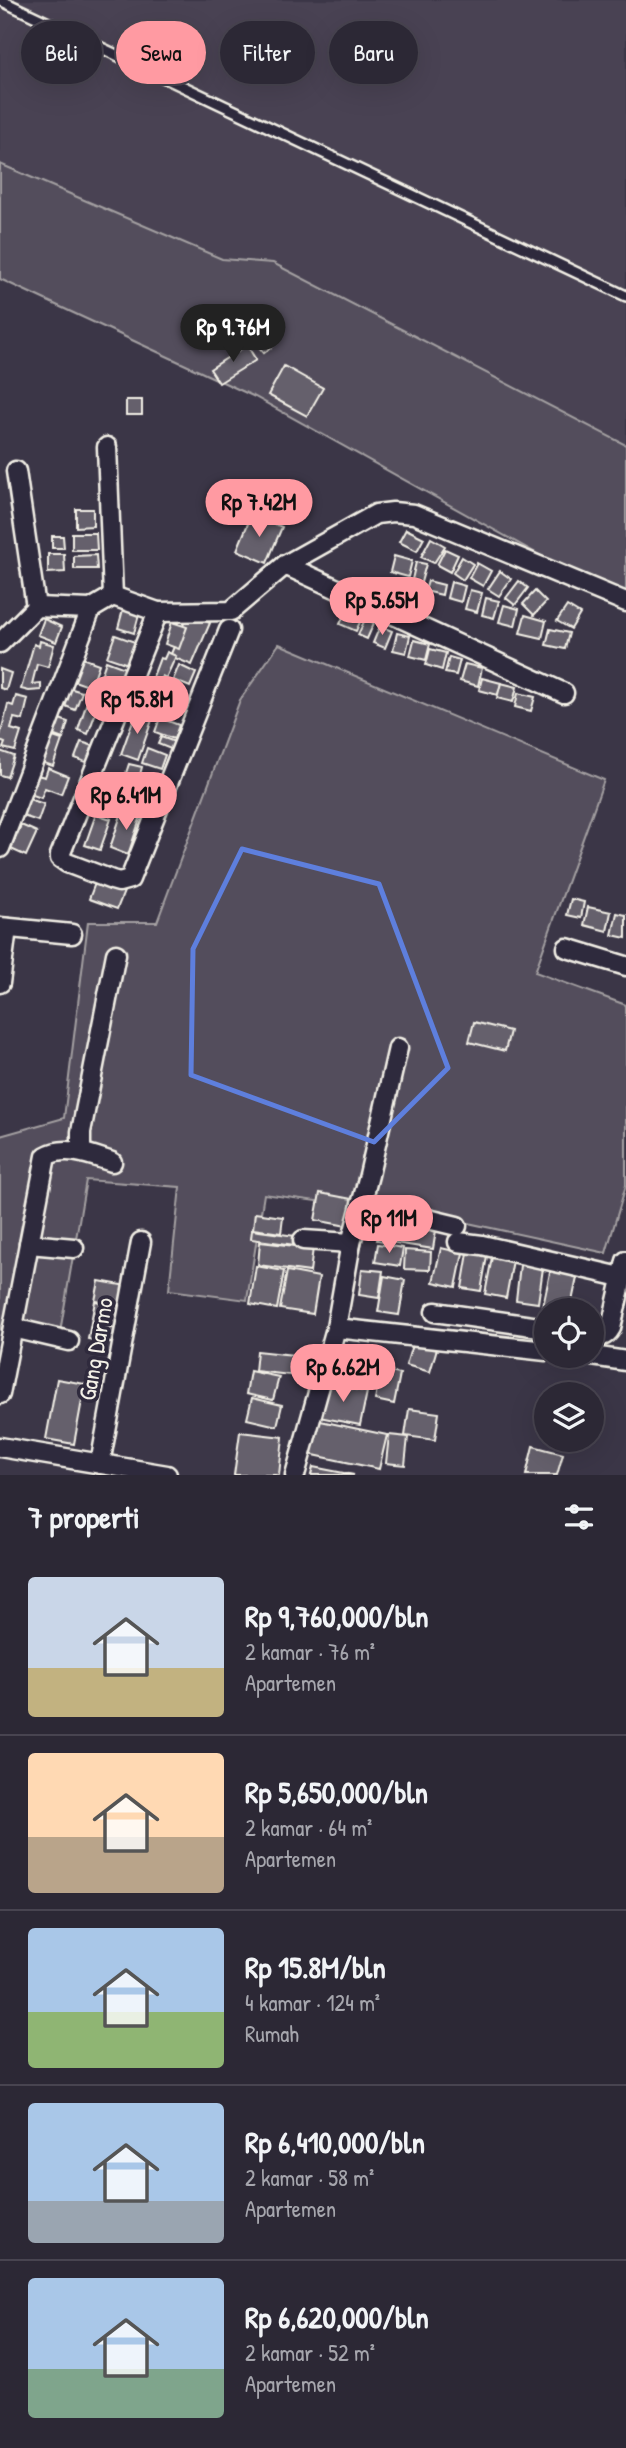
<!DOCTYPE html>
<html lang="id">
<meta charset="utf-8">
<style>
:root{--surface:#2c2835;--page:#34303d;--text:#f1f3f6;--muted:#a6a6ad;--line:#484450;--accent:#ff9aa2}
body{margin:0;font-family:"Patrick Hand",sans-serif;background:var(--page);color:var(--text);height:100vh;display:flex;flex-direction:column;font-size:26px;white-space:nowrap}
*{box-sizing:border-box;margin:0}
p{font-size:23px;color:var(--muted)}
.icon{flex:none;width:38px;height:38px;fill:none;stroke:currentColor;stroke-width:2;stroke-linecap:round;stroke-linejoin:round}
.map{position:relative;height:1475px;overflow:hidden}
.sheet{display:flex;flex-direction:column;background:var(--surface);flex:1}
.sheet>*{flex:none}
.guide{position:absolute;left:21px;top:21px;width:584px;height:63px;display:flex;gap:14px}
.tools{position:absolute;left:534px;top:1298px;display:grid;gap:14px}
.tools a{display:grid;place-items:center;width:70px;height:70px;border-radius:50%;background:var(--surface);box-shadow:0 7px 28px #0002,0 0 0 2px var(--line);font-size:35px}
.price{position:absolute;translate:-50% -60px;padding:0 16px;border-radius:24px;background:var(--accent);color:#111;font-size:23px;line-height:46px;filter:drop-shadow(0 2px 4px #0008)}
.price::after{content:'';position:absolute;left:50%;top:42px;width:21px;height:16px;margin-left:-10px;background:inherit;clip-path:polygon(0 0,100% 0,50% 100%)}
.price.on{background:#222;color:#fff}
ul{padding:0;list-style:none}
li{display:flex;align-items:center;gap:21px;height:175px;padding:0 28px}
li+li{border-top:2px solid var(--line)}
li span{display:grid;place-items:center;flex:none;width:196px;height:140px;border-radius:7px;color:#555}
li>.icon{margin-inline-start:auto}
span .icon{width:84px;height:84px;fill:#fffc;stroke-width:1}
li b{font-size:30px}
h2{display:flex;justify-content:space-between;align-items:center;height:84px;padding:0 28px;font-size:30px}
.pill{padding:0 24px;border-radius:32px;background:var(--surface);box-shadow:0 7px 28px #0002,0 0 0 2px var(--line);font-size:24px;line-height:63px}
.pill.on{background:var(--accent);color:#111}
.map>svg:first-child{display:block}
.built{fill:#484352}
.green{fill:#534e5c;stroke:#a4a0a2;stroke-width:2}
.building{fill:#65616c;stroke:#f4f1e8;stroke-width:2}
.lines{fill:none;stroke-linecap:round;stroke-linejoin:round}
.service-casing{stroke:#f4f1e8;stroke-width:14}
.minor-casing{stroke:#f4f1e8;stroke-width:23}
.service{stroke:#2f2a3d;stroke-width:9}
.minor{stroke:#2f2a3d;stroke-width:18}
.marked{fill:none;stroke:#5e7fdd;stroke-width:5;stroke-linejoin:round}
.labels{text-anchor:middle;stroke-width:7;stroke-linejoin:round;paint-order:stroke}
.street-label{font-size:24px;fill:#f4f1e8;stroke:#2f2a3d}
</style>
<div class="map">
<svg width="626" height="1475" viewBox="0 0 626 1475">
<rect width="100%" height="100%" fill="#3b3647"/>
<filter id="ink" filterUnits="userSpaceOnUse"><feTurbulence type="fractalNoise" baseFrequency=".0143" numOctaves="2"/><feDisplacementMap in="SourceGraphic" scale="14" xChannelSelector="R" yChannelSelector="G"/><feConvolveMatrix kernelMatrix="1 2 1 2 8 2 1 2 1" color-interpolation-filters="sRGB"/></filter>
<g filter="url(#ink)">
<polygon class="built" points="0,0 626,0 626,445 273,263 222,259 0,164"/>
<g class="green">
<polygon points="0,164 222,259 273,263 626,445 626,598 615,597 255,397 0,279"/>
<polygon points="279,644 604,780 535,972 626,1005 626,1185 606,1253 445,1218 264,1194 247,1300 169,1290 180,1187 86,1180 59,1338 0,1329 0,1136 64,1118 88,922 157,922 240,700"/>
</g>
<g class="building">
<polygon points="267,327 278,342 264,353 252,339"/>
<polygon points="247,345 256,360 219,383 210,369"/>
<polygon points="284,366 323,388 307,416 268,395"/>
<rect x="126" y="400" width="16" height="15"/>
<polygon points="76,509 93,509 93,526 76,527"/>
<polygon points="252,514 282,527 267,563 237,550"/>
<polygon points="406,529 424,538 417,551 399,542"/>
<polygon points="72,533 96,533 97,550 72,550"/>
<polygon points="52,536 63,536 64,548 52,548"/>
<polygon points="431,538 445,546 434,563 421,557"/>
<polygon points="445,549 458,555 450,572 437,565"/>
<polygon points="48,554 64,554 65,572 48,573"/>
<polygon points="96,555 97,569 74,569 74,556"/>
<polygon points="394,556 412,561 408,577 390,572"/>
<polygon points="462,557 473,564 463,580 453,573"/>
<polygon points="416,562 426,564 420,586 411,584"/>
<polygon points="477,563 491,571 483,586 469,578"/>
<polygon points="500,571 511,579 499,596 488,589"/>
<polygon points="428,581 444,585 442,595 425,591"/>
<polygon points="519,581 528,588 515,605 506,598"/>
<polygon points="451,582 465,586 461,602 447,598"/>
<polygon points="470,590 482,593 477,612 465,609"/>
<polygon points="535,591 546,602 534,615 523,604"/>
<polygon points="486,598 499,601 494,618 482,615"/>
<polygon points="504,605 519,609 515,626 499,622"/>
<polygon points="124,606 140,611 134,633 118,628"/>
<polygon points="348,606 364,613 356,631 340,624"/>
<polygon points="567,606 580,614 571,629 557,621"/>
<polygon points="188,614 210,623 192,665 170,656"/>
<polygon points="525,615 546,621 542,638 520,633"/>
<polygon points="44,619 62,627 56,642 38,635"/>
<polygon points="365,619 374,623 367,639 358,635"/>
<polygon points="172,622 187,627 179,649 165,644"/>
<polygon points="380,626 392,631 385,648 373,643"/>
<polygon points="550,629 569,633 565,649 546,645"/>
<polygon points="397,633 410,636 406,653 393,650"/>
<polygon points="115,635 135,642 128,664 107,657"/>
<polygon points="414,640 430,644 426,660 410,656"/>
<polygon points="40,641 54,645 48,667 37,664 32,684 41,683 41,690 29,691 21,689 34,644 39,646"/>
<polygon points="430,649 446,653 442,670 426,665"/>
<polygon points="167,652 176,656 166,678 162,676 159,685 149,687 160,658 164,659"/>
<polygon points="449,657 460,660 456,675 445,673"/>
<polygon points="82,658 99,664 91,687 74,681"/>
<polygon points="106,661 125,668 117,691 98,685"/>
<polygon points="465,664 482,668 478,686 460,681"/>
<polygon points="179,665 196,673 190,687 173,680"/>
<polygon points="0,669 11,673 6,690 0,688"/>
<polygon points="482,678 501,683 498,695 479,690"/>
<polygon points="501,683 517,687 513,702 497,698"/>
<polygon points="69,688 82,692 75,710 63,705"/>
<polygon points="173,691 186,694 182,710 172,707 170,714 162,711 167,695 171,697"/>
<polygon points="518,693 535,697 531,711 515,707"/>
<polygon points="16,696 28,699 23,720 14,718 11,729 21,732 15,751 3,748 5,743 0,741 0,736 8,704 13,706"/>
<polygon points="86,705 97,709 88,734 78,730"/>
<polygon points="136,712 153,717 138,760 121,754"/>
<polygon points="57,718 68,722 63,739 52,735"/>
<polygon points="160,718 179,725 174,739 155,732"/>
<polygon points="50,736 62,740 53,766 41,762"/>
<polygon points="161,737 175,742 173,750 158,744"/>
<polygon points="81,742 94,746 88,763 75,758"/>
<polygon points="147,748 165,755 160,769 142,763"/>
<polygon points="0,751 14,756 7,777 0,775"/>
<polygon points="129,764 142,767 137,786 123,782"/>
<polygon points="48,768 68,776 61,794 45,788 41,798 30,794 37,775 45,777"/>
<polygon points="107,790 120,795 113,814 101,810"/>
<polygon points="29,799 44,804 38,821 23,816"/>
<polygon points="123,809 141,816 128,855 110,848"/>
<polygon points="96,814 111,819 100,850 85,845"/>
<polygon points="21,825 37,832 26,856 11,849"/>
<polygon points="97,878 125,889 117,909 89,899"/>
<polygon points="571,899 584,902 581,918 567,915"/>
<polygon points="588,907 611,912 607,931 584,925"/>
<polygon points="617,913 626,915 626,938 612,935"/>
<polygon points="474,1022 510,1031 505,1051 469,1042"/>
<polygon points="320,1193 352,1199 347,1226 315,1220"/>
<polygon points="255,1213 283,1217 281,1233 253,1229"/>
<polygon points="381,1215 437,1224 433,1249 377,1240"/>
<polygon points="252,1230 296,1236 295,1245 251,1239"/>
<polygon points="260,1242 313,1248 310,1272 258,1265"/>
<polygon points="378,1244 403,1248 400,1266 375,1262"/>
<polygon points="441,1248 463,1253 456,1287 433,1282"/>
<polygon points="405,1250 431,1252 430,1270 404,1269"/>
<polygon points="468,1253 487,1256 481,1291 462,1288"/>
<polygon points="492,1257 513,1260 506,1298 485,1294"/>
<polygon points="520,1265 543,1268 538,1303 516,1300"/>
<polygon points="256,1266 284,1271 277,1309 250,1304"/>
<polygon points="551,1268 578,1273 570,1311 543,1306"/>
<polygon points="362,1269 383,1271 379,1298 359,1295"/>
<polygon points="287,1271 319,1277 313,1314 280,1309"/>
<polygon points="384,1276 405,1280 399,1315 378,1312"/>
<polygon points="99,1281 127,1286 123,1306 95,1301"/>
<polygon points="95,1301 123,1306 119,1329 91,1323"/>
<polygon points="91,1323 119,1329 116,1344 88,1339"/>
<polygon points="414,1338 438,1345 430,1372 406,1365"/>
<polygon points="257,1351 293,1355 290,1375 255,1371"/>
<polygon points="380,1370 400,1374 394,1404 375,1400"/>
<polygon points="250,1371 279,1377 273,1400 246,1394"/>
<polygon points="57,1379 85,1384 74,1444 46,1439"/>
<polygon points="326,1383 367,1392 360,1425 319,1417"/>
<polygon points="252,1398 282,1405 277,1426 247,1419"/>
<polygon points="409,1409 439,1413 435,1440 405,1436"/>
<polygon points="311,1419 387,1435 379,1469 304,1453"/>
<polygon points="240,1432 283,1437 279,1475 234,1475"/>
<polygon points="389,1435 408,1437 405,1465 386,1463"/>
<polygon points="533,1446 563,1454 557,1475 526,1475"/>
<polygon points="313,1467 354,1475 311,1475"/>
</g>
<g class="lines">
<defs>
<polyline id="service" points="0,0 626,296"/>
<g id="minor">
<polyline points="107,447 113,596"/>
<polyline points="285,565 564,693"/>
<polyline points="36,607 91,609 113,596 158,612 231,611 285,565 376,514 393,512 414,514 626,602"/>
<polyline points="158,612 60,855 60,858 67,863 112,880 119,882 130,879 229,630"/>
<polyline points="0,643 36,607 16,471"/>
<polyline points="0,848 91,609"/>
<polyline points="0,927 72,934"/>
<polyline points="567,948 626,966"/>
<polyline points="0,983 7,928"/>
<polyline points="81,1152 81,1132 116,954"/>
<polyline points="361,1203 457,1226"/>
<polyline points="303,1240 351,1243"/>
<polyline points="458,1242 482,1245 621,1277"/>
<polyline points="29,1244 74,1248"/>
<polyline points="435,1312 546,1328"/>
<polyline points="13,1328 69,1341"/>
<polyline points="336,1328 546,1351"/>
<path d="M592 1335C601 1337 606 1337 611 1328L626 1261"/>
<polyline points="592,1356 626,1361"/>
<path d="M0 1394 46 1156C66 1144 93 1156 112 1162"/>
<polyline points="0,1447 167,1475"/>
<polyline points="100,1464 141,1242"/>
<polyline points="295,1475 336,1328 351,1243 369,1175 398,1048"/>
</g>
</defs>
<use href="#service" class="service-casing"/>
<use href="#minor" class="minor-casing"/>
<use href="#service" class="service"/>
<use href="#minor" class="minor"/>
</g>
</g>
<path class="marked" d="M242 849 379 884 448 1068 374 1142 191 1075 193 949Z"/>
<g class="labels">
<g class="street-label">
<text transform="translate(96 1349) rotate(-80)" y="8">Gang Darmo</text>
</g>
</g>
</svg>
<div class="tools">
<a><svg class="icon" aria-label="locate" viewBox="0 0 24 24"><circle cx="12" cy="12" r="6"/><path d="M12 2v4M12 18v4M2 12h4M18 12h4"/></svg></a>
<a><svg class="icon" aria-label="layers" viewBox="0 0 24 24"><path d="M12 4l9 5-9 5-9-5zM3 14l9 5 9-5"/></svg></a>
</div>
<b class="price on" style="left:233px;top:364px">Rp 9.76M</b>
<b class="price" style="left:259px;top:539px">Rp 7.42M</b>
<b class="price" style="left:382px;top:637px">Rp 5.65M</b>
<b class="price" style="left:137px;top:736px">Rp 15.8M</b>
<b class="price" style="left:126px;top:832px">Rp 6.41M</b>
<b class="price" style="left:389px;top:1255px">Rp 11M</b>
<b class="price" style="left:343px;top:1404px">Rp 6.62M</b>
<div class="guide">
<a class="pill">Beli</a>
<a class="pill on">Sewa</a>
<a class="pill">Filter</a>
<a class="pill">Baru</a>
</div>
</div>
<section class="sheet">
<h2>7 properti<svg class="icon" aria-label="filters" viewBox="0 0 24 24"><path d="M4 7h16M4 17h16"/><circle cx="9" cy="7" r="2"/><circle cx="15" cy="17" r="2"/></svg></h2>
<ul>
<li><span style="background:linear-gradient(#c9d6e8 65%,#c2b280 0)"><svg class="icon" aria-label="home" viewBox="0 0 24 24"><path d="M3 11l9-7 9 7M6 9v11h12V9"/></svg></span><div><b>Rp 9,760,000/bln</b><p>2 kamar · 76 m²</p><p>Apartemen</p></div></li>
<li><span style="background:linear-gradient(#ffd9b3 60%,#b9a48a 0)"><svg class="icon" aria-label="home" viewBox="0 0 24 24"><path d="M3 11l9-7 9 7M6 9v11h12V9"/></svg></span><div><b>Rp 5,650,000/bln</b><p>2 kamar · 64 m²</p><p>Apartemen</p></div></li>
<li><span style="background:linear-gradient(#a9c7e8 60%,#8fb573 0)"><svg class="icon" aria-label="home" viewBox="0 0 24 24"><path d="M3 11l9-7 9 7M6 9v11h12V9"/></svg></span><div><b>Rp 15.8M/bln</b><p>4 kamar · 124 m²</p><p>Rumah</p></div></li>
<li><span style="background:linear-gradient(#a9c7e8 70%,#9aa5b1 0)"><svg class="icon" aria-label="home" viewBox="0 0 24 24"><path d="M3 11l9-7 9 7M6 9v11h12V9"/></svg></span><div><b>Rp 6,410,000/bln</b><p>2 kamar · 58 m²</p><p>Apartemen</p></div></li>
<li><span style="background:linear-gradient(#a9c7e8 65%,#7fa58c 0)"><svg class="icon" aria-label="home" viewBox="0 0 24 24"><path d="M3 11l9-7 9 7M6 9v11h12V9"/></svg></span><div><b>Rp 6,620,000/bln</b><p>2 kamar · 52 m²</p><p>Apartemen</p></div></li>
</ul>
</section>
